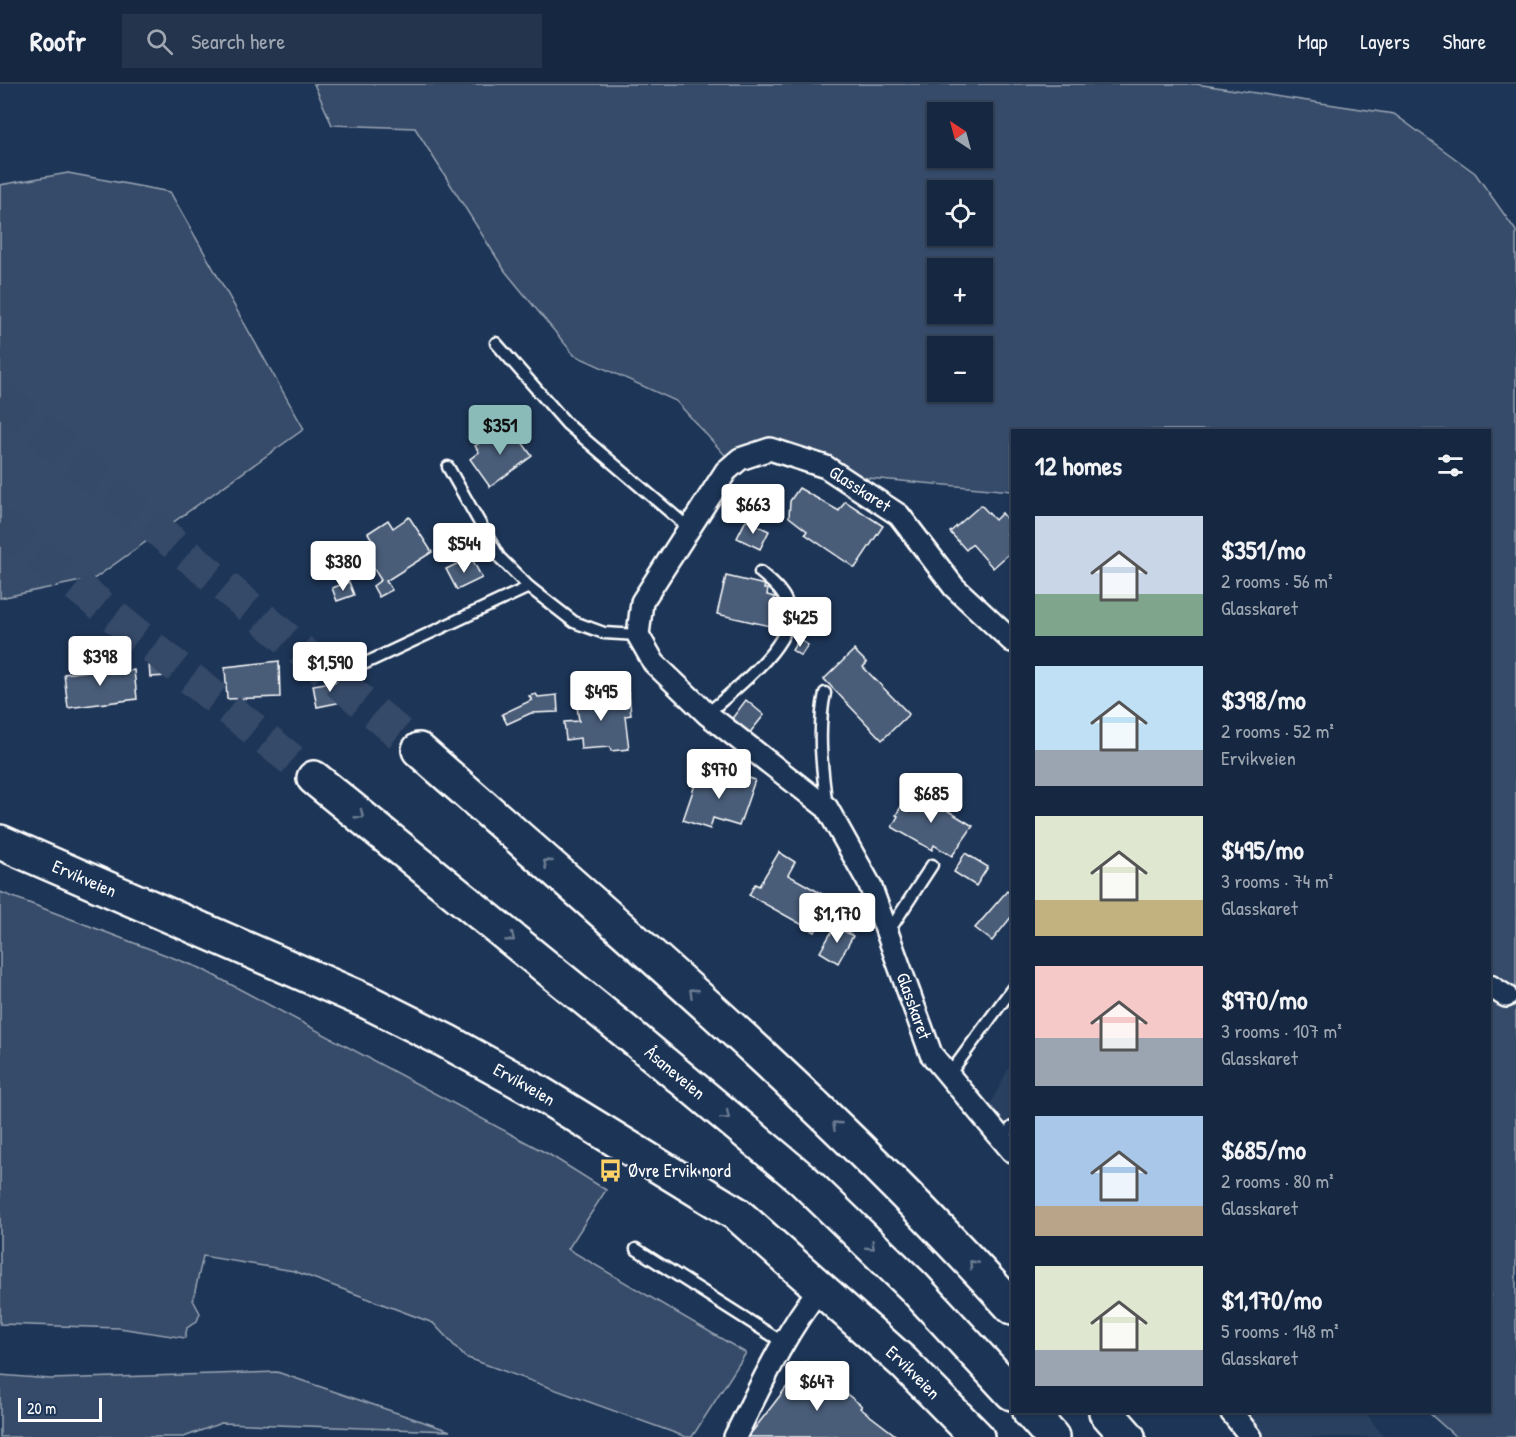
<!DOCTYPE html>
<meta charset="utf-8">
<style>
:root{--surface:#162841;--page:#23344c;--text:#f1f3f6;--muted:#9ea6b1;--line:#35445a;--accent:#8bbbb9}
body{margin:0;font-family:"Patrick Hand",sans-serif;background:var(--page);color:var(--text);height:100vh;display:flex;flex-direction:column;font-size:22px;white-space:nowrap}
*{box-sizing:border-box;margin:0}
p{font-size:20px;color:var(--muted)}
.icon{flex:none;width:33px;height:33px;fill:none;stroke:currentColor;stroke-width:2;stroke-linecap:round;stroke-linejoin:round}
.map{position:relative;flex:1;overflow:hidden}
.side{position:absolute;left:1011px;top:345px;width:480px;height:984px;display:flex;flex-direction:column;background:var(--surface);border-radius:0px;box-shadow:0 2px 4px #0004,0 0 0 2px var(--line)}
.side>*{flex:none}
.needle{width:39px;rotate:324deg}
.fabs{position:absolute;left:927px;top:18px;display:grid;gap:12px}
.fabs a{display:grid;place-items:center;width:66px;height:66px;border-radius:0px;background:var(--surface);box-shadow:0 2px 4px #0004,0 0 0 2px var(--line);font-size:30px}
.scale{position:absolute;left:18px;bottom:15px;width:84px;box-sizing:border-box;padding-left:6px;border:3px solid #fff;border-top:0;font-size:16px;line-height:21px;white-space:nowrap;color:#fff;-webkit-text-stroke:4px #1d3557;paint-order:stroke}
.price{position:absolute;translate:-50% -51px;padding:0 14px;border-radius:6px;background:#fff;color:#222;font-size:20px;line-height:39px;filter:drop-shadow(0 2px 3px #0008)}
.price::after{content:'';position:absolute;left:50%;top:36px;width:18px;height:14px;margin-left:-9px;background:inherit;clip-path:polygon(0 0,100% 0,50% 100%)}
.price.on{background:var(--accent);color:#111}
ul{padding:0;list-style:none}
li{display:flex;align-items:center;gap:18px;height:150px;padding:0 24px}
li span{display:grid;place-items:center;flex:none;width:168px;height:120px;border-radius:0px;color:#555}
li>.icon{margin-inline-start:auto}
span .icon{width:72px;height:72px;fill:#fffc;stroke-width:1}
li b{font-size:26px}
h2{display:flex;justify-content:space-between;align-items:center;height:72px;padding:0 24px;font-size:26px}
header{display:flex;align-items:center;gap:36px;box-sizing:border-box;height:84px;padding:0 30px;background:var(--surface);border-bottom:2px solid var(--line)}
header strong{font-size:28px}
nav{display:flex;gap:33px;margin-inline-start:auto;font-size:21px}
.search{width:420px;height:54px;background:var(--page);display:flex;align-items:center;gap:15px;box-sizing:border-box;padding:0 21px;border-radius:0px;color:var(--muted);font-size:22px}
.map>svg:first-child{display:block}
.built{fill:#2a4161}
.green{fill:#364b69;stroke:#9aa5b4;stroke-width:1.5;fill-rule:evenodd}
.building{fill:#4a5d79;stroke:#fff;stroke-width:1.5}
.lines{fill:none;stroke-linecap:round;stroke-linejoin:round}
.motorway-tunnel{stroke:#344968;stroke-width:33;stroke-dasharray:33 16;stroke-linecap:butt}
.service-casing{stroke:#fff;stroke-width:15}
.minor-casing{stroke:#fff;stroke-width:26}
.primary-casing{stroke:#fff;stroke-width:38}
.motorway-casing{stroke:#fff;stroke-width:38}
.service{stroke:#1d3557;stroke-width:10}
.minor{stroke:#1d3557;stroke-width:21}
.primary{stroke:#1d3557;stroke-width:33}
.motorway{stroke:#1d3557;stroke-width:33}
.oneway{stroke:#6c7c92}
.labels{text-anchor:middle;stroke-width:4.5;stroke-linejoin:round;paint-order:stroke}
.street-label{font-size:18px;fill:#fff;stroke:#1d3557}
.poi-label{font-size:18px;fill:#fff;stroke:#1d3557;text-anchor:start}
</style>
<header>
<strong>Roofr</strong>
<div class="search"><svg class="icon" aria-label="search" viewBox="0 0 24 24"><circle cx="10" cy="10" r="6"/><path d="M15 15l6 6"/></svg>Search here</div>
<nav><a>Map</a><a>Layers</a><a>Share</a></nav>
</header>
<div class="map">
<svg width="1516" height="1353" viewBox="0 0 1516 1353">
<rect width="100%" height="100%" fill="#1d3557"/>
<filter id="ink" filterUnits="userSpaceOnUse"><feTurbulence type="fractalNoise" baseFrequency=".0167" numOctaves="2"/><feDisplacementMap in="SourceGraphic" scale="12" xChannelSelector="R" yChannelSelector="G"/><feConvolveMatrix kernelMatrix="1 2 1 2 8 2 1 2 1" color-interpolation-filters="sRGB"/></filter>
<g filter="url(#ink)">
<g class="built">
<polygon points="1012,977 1012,1051 989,1023"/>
<polygon points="1243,1328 1365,1328 1384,1353 1263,1353"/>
</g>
<g class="green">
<path d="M314 0H1196L1394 30 1475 89 1516 147V1353H1456L1428 1328H1490V346H1012V407L857 393 794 362 733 380 676 317 574 271 505 187 415 44 332 41ZM938 28H982V74H938ZM938 106H982V152H938ZM938 184H982V230H938ZM938 262H982V308H938Z"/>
<polygon points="68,89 170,108 304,345 95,494 0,514 0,101"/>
<polygon points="0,808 200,884 550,1071 606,1106 568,1165 746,1269 692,1353 686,1353 465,1273 433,1239 294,1187 203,1172 193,1216 200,1229 197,1237 187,1244 185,1254 119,1244 0,1240"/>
<polygon points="277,1288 450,1347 221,1339 184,1353 0,1353 0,1291 50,1295"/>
</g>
<g class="building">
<polygon points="512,344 532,372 490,403 470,375 479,368 475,362 494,349 498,354"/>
<polygon points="799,404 839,427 845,417 883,442 855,484 805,450 807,447 789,433 790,417"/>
<polygon points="981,421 995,436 1002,429 1012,442 1007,450 1012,456 1012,467 993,484 972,460 966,466 950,448"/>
<polygon points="409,433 432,468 386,497 392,506 379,513 373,502 381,496 364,469 375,461 368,449 388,436 393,444"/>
<polygon points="746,436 769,447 760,465 737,454"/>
<polygon points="471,473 482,494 457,506 446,485"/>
<polygon points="726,492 765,501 764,505 768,505 767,511 775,513 771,529 782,531 779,544 717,530"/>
<polygon points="349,498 354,511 337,517 332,504"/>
<polygon points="799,555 808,561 801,572 792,566"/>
<polygon points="854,566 867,579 863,583 909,630 882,656 824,595"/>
<polygon points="279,577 280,613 227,615 225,583"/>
<polygon points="167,578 168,592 150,593 149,579"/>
<polygon points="111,584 111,589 134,586 137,615 68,624 64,590"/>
<polygon points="343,596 347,617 317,623 313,601"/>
<polygon points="629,609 631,631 625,632 629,665 611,667 610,663 581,665 580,654 566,656 564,638 579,637 576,615"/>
<polygon points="536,610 538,613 557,611 558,628 531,629 507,640 502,630 532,616 529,612"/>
<polygon points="746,616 764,631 748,651 730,637"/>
<polygon points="732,688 755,696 739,742 713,734 710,745 683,736 699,689 729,699"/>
<polygon points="912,705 973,742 952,772 934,761 932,766 892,743 898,732 896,731"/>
<polygon points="779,768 795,778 788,791 833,816 815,848 749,811 755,800 759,802"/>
<polygon points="965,769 988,783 976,802 954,788"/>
<polygon points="1007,807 1012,811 1012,832 992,857 975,844"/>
<polygon points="835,842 853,852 838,879 820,868"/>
<polygon points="806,1278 862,1322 860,1324 898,1353 748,1353"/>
</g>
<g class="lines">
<g class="motorway-tunnel">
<polyline points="0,313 419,666"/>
<polyline points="0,440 314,694"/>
</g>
<defs>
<g id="service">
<polyline points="496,259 567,340 690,445"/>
<polyline points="448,383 499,473 529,503 574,538 604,549 638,551"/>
<polyline points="355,584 529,503"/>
<path d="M825 609C817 646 822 686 827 724"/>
<path d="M707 630C731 608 792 563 789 528 788 511 772 498 760 488"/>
<polyline points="887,850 932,781"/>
<polyline points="948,992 1012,905"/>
<polyline points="1001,1055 1012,1043"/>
<polyline points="636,1165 784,1259"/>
</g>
<g id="minor">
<path id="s1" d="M1012 557 954 503 899 431 826 383 770 365 740 375 726 387 642 518 638 551 654 579 707 630 827 724 870 801 931 970 1012 1067"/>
<polyline points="1490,902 1506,912"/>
<polyline points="1231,1328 1251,1353"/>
<path d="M735 1353C761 1301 785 1248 821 1203"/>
</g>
<g id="primary">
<path id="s2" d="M0 758 366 917 446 957 533 1005 737 1130 903 1278 977 1353"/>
</g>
<g id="motorway">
<path d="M419 666C623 846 830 1022 1012 1223"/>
<path id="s3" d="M314 694 631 952 802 1095 913 1202 1012 1309"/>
<polyline points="1030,1328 1052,1353"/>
<polyline points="1106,1328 1128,1353"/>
</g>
</defs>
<use href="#service" class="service-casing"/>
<use href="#minor" class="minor-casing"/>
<use href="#primary" class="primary-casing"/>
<use href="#motorway" class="motorway-casing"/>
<use href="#service" class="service"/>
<use href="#minor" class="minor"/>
<use href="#primary" class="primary"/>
<use href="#motorway" class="motorway"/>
</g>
<defs><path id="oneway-chevron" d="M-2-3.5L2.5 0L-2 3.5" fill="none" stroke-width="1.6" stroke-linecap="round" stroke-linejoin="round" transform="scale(1.5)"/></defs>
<g class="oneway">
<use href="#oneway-chevron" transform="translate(360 731) rotate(39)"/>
<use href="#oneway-chevron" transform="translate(547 779) rotate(-139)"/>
<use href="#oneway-chevron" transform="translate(511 854) rotate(39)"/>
<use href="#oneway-chevron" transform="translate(693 908) rotate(-137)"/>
<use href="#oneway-chevron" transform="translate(726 1032) rotate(40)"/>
<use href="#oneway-chevron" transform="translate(836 1041) rotate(-137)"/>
<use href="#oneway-chevron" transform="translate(871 1162) rotate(44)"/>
<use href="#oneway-chevron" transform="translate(973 1180) rotate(-132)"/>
</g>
</g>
<defs>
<symbol id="bus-bare" viewBox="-9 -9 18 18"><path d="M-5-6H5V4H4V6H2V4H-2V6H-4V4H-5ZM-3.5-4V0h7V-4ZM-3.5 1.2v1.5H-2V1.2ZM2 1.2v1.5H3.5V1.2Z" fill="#ffd166" stroke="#1d3557" stroke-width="2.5" paint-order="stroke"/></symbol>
</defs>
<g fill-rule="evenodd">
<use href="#bus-bare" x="594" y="1070" width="33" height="33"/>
</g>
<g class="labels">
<g class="street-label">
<text transform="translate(860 405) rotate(33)" y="6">Glasskaret</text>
<text dy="6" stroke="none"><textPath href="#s2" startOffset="92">Ervikveien</textPath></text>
<text dy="6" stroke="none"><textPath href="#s1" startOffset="1030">Glasskaret</textPath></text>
<text dy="6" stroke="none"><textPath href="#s3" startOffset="466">Åsaneveien</textPath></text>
<text dy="6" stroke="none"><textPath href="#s2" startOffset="578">Ervikveien</textPath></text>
<text dy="6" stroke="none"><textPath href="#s2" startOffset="1064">Ervikveien</textPath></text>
</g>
<g class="poi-label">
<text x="628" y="1093">Øvre Ervik nord</text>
</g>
</g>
</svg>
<div class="fabs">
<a><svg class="needle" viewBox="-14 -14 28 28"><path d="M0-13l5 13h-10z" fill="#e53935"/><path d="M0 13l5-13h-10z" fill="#9ea6b1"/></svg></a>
<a><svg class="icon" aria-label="locate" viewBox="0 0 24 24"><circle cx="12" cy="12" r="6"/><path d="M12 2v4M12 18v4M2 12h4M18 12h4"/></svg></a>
<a>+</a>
<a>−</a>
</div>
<div class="scale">20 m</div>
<b class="price on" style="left:500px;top:372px">$351</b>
<b class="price" style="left:753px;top:451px">$663</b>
<b class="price" style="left:464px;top:490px">$544</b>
<b class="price" style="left:343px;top:508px">$380</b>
<b class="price" style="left:800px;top:564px">$425</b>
<b class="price" style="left:100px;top:603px">$398</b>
<b class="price" style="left:330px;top:609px">$1,590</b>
<b class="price" style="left:601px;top:638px">$495</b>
<b class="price" style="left:719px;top:716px">$970</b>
<b class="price" style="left:931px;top:740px">$685</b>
<b class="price" style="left:837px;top:860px">$1,170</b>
<b class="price" style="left:817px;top:1328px">$647</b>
<section class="side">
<h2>12 homes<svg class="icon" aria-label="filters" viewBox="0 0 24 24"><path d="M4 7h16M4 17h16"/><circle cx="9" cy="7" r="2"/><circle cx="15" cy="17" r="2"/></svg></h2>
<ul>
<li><span style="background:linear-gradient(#c9d6e8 65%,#7fa58c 0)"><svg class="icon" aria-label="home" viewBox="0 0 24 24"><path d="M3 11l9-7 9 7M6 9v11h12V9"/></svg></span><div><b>$351/mo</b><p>2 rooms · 56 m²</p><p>Glasskaret</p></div></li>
<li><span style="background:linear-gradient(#bfe0f5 70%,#9aa5b1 0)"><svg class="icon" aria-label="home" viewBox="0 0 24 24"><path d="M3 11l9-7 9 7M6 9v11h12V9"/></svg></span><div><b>$398/mo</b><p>2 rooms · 52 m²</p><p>Ervikveien</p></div></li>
<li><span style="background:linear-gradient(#dfe7d0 70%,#c2b280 0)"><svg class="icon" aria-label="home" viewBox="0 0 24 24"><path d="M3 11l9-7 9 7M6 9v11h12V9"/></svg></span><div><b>$495/mo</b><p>3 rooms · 74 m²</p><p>Glasskaret</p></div></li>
<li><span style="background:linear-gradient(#f6c9c9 60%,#9aa5b1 0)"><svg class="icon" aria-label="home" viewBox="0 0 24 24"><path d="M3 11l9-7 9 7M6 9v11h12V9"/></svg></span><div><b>$970/mo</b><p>3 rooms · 107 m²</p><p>Glasskaret</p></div></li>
<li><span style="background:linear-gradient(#a9c7e8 75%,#b9a48a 0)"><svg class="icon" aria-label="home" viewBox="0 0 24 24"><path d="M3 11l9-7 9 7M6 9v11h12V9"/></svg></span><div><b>$685/mo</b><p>2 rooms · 80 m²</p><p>Glasskaret</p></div></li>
<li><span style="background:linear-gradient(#dfe7d0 70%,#9aa5b1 0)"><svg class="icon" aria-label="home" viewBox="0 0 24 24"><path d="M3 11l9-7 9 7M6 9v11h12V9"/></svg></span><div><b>$1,170/mo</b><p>5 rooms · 148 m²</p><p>Glasskaret</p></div></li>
</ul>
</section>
</div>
